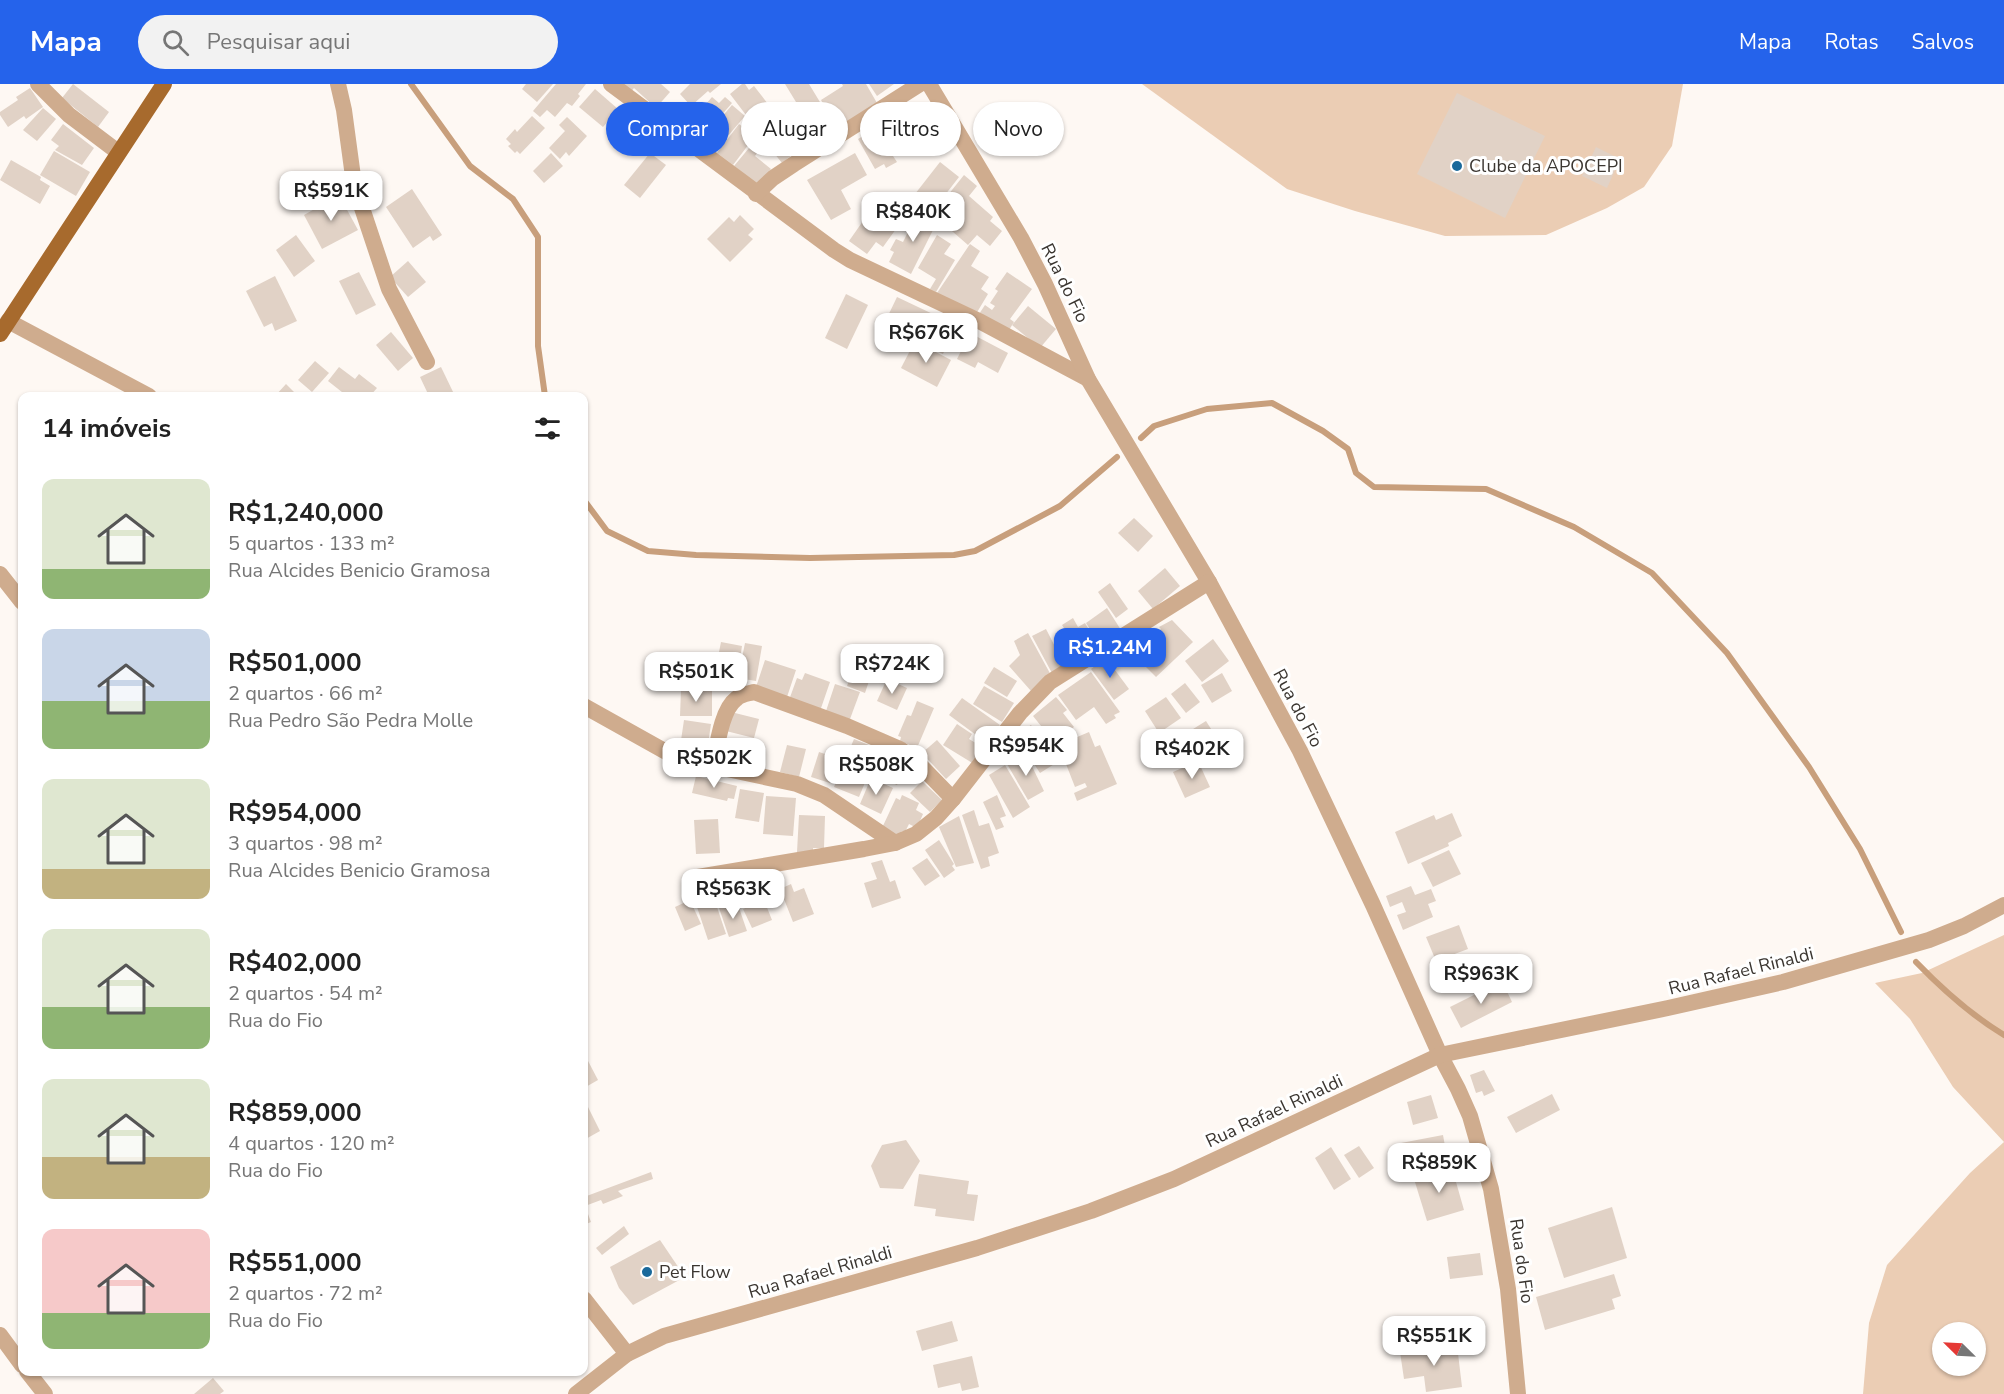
<!DOCTYPE html>
<html lang="pt">
<meta charset="utf-8">
<style>
:root{--surface:#fff;--page:#f2f2f2;--text:#222;--muted:#767676;--accent:#2563eb}
body{margin:0;font-family:"Nunito Sans",sans-serif;background:var(--page);color:var(--text);height:100vh;display:flex;flex-direction:column;font-size:22px;white-space:nowrap}
*{box-sizing:border-box;margin:0}
p{font-size:20px;color:var(--muted)}
.icon{flex:none;width:33px;height:33px;fill:none;stroke:currentColor;stroke-width:2;stroke-linecap:round;stroke-linejoin:round}
.map{position:relative;flex:1;overflow:hidden}
.details{position:absolute;left:18px;top:308px;width:570px;height:984px;display:flex;flex-direction:column;background:var(--surface);border-radius:12px;box-shadow:0 2px 4px #0004}
.details>*{flex:none}
.hud{position:absolute;left:606px;top:18px;width:570px;height:54px;display:flex;gap:12px}
.needle{width:39px;rotate:294deg}
.buttons{position:absolute;left:1932px;top:1238px;display:grid;gap:12px}
.buttons a{display:grid;place-items:center;width:54px;height:54px;border-radius:50%;background:var(--surface);box-shadow:0 2px 4px #0004;font-size:30px}
.price{position:absolute;translate:-50% -51px;padding:0 14px;border-radius:12px;background:#fff;color:#222;font-size:20px;line-height:39px;filter:drop-shadow(0 2px 3px #0008)}
.price::after{content:'';position:absolute;left:50%;top:36px;width:18px;height:14px;margin-left:-9px;background:inherit;clip-path:polygon(0 0,100% 0,50% 100%)}
.price.active{background:var(--accent);color:#fff}
ul{padding:0;list-style:none}
li{display:flex;align-items:center;gap:18px;height:150px;padding:0 24px}
li span{display:grid;place-items:center;flex:none;width:168px;height:120px;border-radius:12px;color:#555}
li>.icon{margin-inline-start:auto}
span .icon{width:72px;height:72px;fill:#fffc;stroke-width:1}
li b{font-size:26px}
h2{display:flex;justify-content:space-between;align-items:center;height:72px;padding:0 24px;font-size:26px}
.chip{padding:0 21px;border-radius:27px;background:var(--surface);box-shadow:0 2px 4px #0004;font-size:21px;line-height:54px}
.chip.active{background:var(--accent);color:#fff}
header{display:flex;align-items:center;gap:36px;box-sizing:border-box;height:84px;padding:0 30px;background:var(--accent);color:#fff}
header strong{font-size:28px}
nav{display:flex;gap:33px;margin-inline-start:auto;font-size:21px}
.search{width:420px;height:54px;background:var(--page);display:flex;align-items:center;gap:15px;box-sizing:border-box;padding:0 21px;border-radius:33px;color:var(--muted);font-size:22px}
.map>svg:first-child{display:block}
.green{fill:#ebcdb4;fill-rule:evenodd}
.lines{fill:none;stroke-linecap:round;stroke-linejoin:round}
.stream{stroke:#c89f7c;stroke-width:6}
.building{fill:#e1d2c6}
.minor{stroke:#cfac8e;stroke-width:16}
.tertiary{stroke:#cfac8e;stroke-width:16}
.primary{stroke:#a76a2d;stroke-width:16}
.poi-dot{fill:#1a699b;stroke:#fff;stroke-width:2}
.labels{text-anchor:middle;stroke-width:6;stroke-linejoin:round;paint-order:stroke}
.poi-label{font-size:18px;fill:#3b3631;stroke:#fff;text-anchor:start}
.street-label{font-size:18px;fill:#3b3631;stroke:#fff}
</style>
<header>
<strong>Mapa</strong>
<div class="search"><svg class="icon" aria-label="search" viewBox="0 0 24 24"><circle cx="10" cy="10" r="6"/><path d="M15 15l6 6"/></svg>Pesquisar aqui</div>
<nav><a>Mapa</a><a>Rotas</a><a>Salvos</a></nav>
</header>
<div class="map">
<svg width="2004" height="1310" viewBox="0 0 2004 1310">
<rect width="100%" height="100%" fill="#fef8f3"/>
<g class="green">
<polygon points="1142,0 1683,0 1672,62 1644,103 1607,124 1546,151 1445,152 1355,127 1287,105"/>
<path d="M2004 851V1310H1863L1869 1239 1887 1181 1970 1089 2004 1058 1953 1003 1910 935 1875 899 1922 889ZM1942 1248H1976V1281H1942Z"/>
</g>
<g class="lines">
<g class="stream">
<polyline points="411,0 470,82 513,115 538,153 538,262 545,312"/>
<polyline points="1141,354 1154,342 1207,325 1272,319 1323,347 1348,365 1356,389 1374,403 1486,405 1574,443 1652,489 1727,569 1809,683 1860,765 1901,848"/>
<polyline points="584,416 607,447 648,467 696,471 810,474 954,471 975,467 1060,422 1117,373"/>
<path d="M1916 878C1943 906 1971 931 2004 951"/>
</g>
</g>
<g class="building">
<polygon points="73,0 109,28 98,43 62,14"/>
<polygon points="526,0 553,0 537,18 522,5"/>
<polygon points="556,0 586,0 578,10 580,12 572,22 567,19 555,33 547,26 540,33 533,27"/>
<polygon points="620,0 661,0 670,8 656,24 634,4 630,9"/>
<polygon points="690,0 721,0 710,9 708,7 691,22 680,10"/>
<polygon points="742,0 745,0 749,6 754,2 768,20 749,35 730,10"/>
<polygon points="785,0 809,0 826,28 794,48 781,27 796,18"/>
<polygon points="842,0 866,0 877,19 845,39 842,34 834,38 821,16 843,2"/>
<polygon points="869,0 894,0 877,12"/>
<polygon points="30,4 43,23 26,35 24,32 8,43 0,31 0,28 18,16 16,13"/>
<polygon points="595,5 618,25 603,43 579,23"/>
<polygon points="1457,9 1545,52 1505,134 1417,90"/>
<polygon points="712,13 719,19 725,13 732,19 713,41 706,35 700,43 705,48 697,59 683,47"/>
<polygon points="732,21 745,32 715,67 702,56"/>
<polygon points="43,24 56,35 37,57 23,46"/>
<polygon points="777,29 804,61 782,79 762,54 769,49 763,42"/>
<polygon points="532,32 545,44 520,70 517,67 515,69 508,62 511,60 506,55 515,45 517,48"/>
<polygon points="567,33 587,52 569,72 566,68 560,75 549,64 565,47 559,41"/>
<polygon points="904,35 917,58 893,72 897,78 886,84 884,80 875,85 858,55 885,39 887,44"/>
<polygon points="63,40 94,64 82,81 55,66 59,62 51,56"/>
<polygon points="739,40 755,52 733,81 717,69"/>
<polygon points="754,58 761,64 755,72 771,85 758,101 734,82"/>
<polygon points="1596,63 1620,75 1607,104 1582,92"/>
<polygon points="54,67 90,88 76,112 40,91"/>
<polygon points="551,69 563,82 544,99 533,87"/>
<polygon points="650,69 666,81 640,114 624,101"/>
<polygon points="855,69 867,91 841,106 851,125 831,136 807,96"/>
<polygon points="11,76 41,93 40,96 50,102 40,120 0,96"/>
<polygon points="940,78 959,93 945,111 949,114 938,128 915,110"/>
<polygon points="964,91 977,102 969,112 993,133 990,137 1002,147 990,162 977,151 968,161 945,141 961,122 948,111"/>
<polygon points="412,105 442,151 433,157 430,152 413,164 386,123"/>
<polygon points="339,111 358,146 322,165 304,131"/>
<polygon points="873,118 893,132 888,139 896,145 883,163 876,158 867,170 849,157 870,127 867,126"/>
<polygon points="919,126 938,136 911,190 889,178 894,168 890,166 896,155 903,158"/>
<polygon points="740,131 754,145 748,151 753,155 730,178 707,155 729,133 734,138"/>
<polygon points="296,151 315,177 294,193 276,166"/>
<polygon points="937,151 951,160 944,170 955,176 936,208 930,205 936,195 918,184"/>
<polygon points="970,160 980,167 971,182 989,193 981,205 988,210 976,230 937,209"/>
<polygon points="408,177 426,198 408,213 390,193"/>
<polygon points="359,188 376,221 356,231 339,197"/>
<polygon points="1007,188 1032,205 1010,235 1014,238 1009,246 979,230 985,221 992,226 995,222 990,219 998,207 995,205"/>
<polygon points="275,192 297,237 275,247 272,239 264,243 246,207"/>
<polygon points="846,210 868,221 847,265 825,254"/>
<polygon points="897,213 956,241 943,270 930,264 934,255 916,246 914,251 885,238"/>
<polygon points="1028,222 1056,245 1040,264 1012,241"/>
<polygon points="391,248 413,274 398,287 376,261"/>
<polygon points="970,249 1008,269 998,289 978,278 975,284 957,275"/>
<polygon points="915,257 951,276 937,303 901,284"/>
<polygon points="315,277 329,289 312,308 298,296"/>
<polygon points="339,283 355,295 359,290 377,304 370,312 347,312 328,297"/>
<polygon points="441,283 455,312 429,312 420,293"/>
<polygon points="286,300 294,308 292,310 294,312 275,312"/>
<polygon points="1134,434 1153,452 1138,468 1118,449"/>
<polygon points="1165,484 1180,502 1153,525 1138,507"/>
<polygon points="1110,499 1128,525 1116,534 1098,508"/>
<polygon points="1107,524 1121,546 1099,559 1086,539"/>
<polygon points="1073,534 1078,543 1085,539 1097,559 1079,569 1069,552 1077,569 1063,575 1054,556 1068,550 1062,541"/>
<polygon points="1172,536 1193,558 1156,593 1134,571 1146,560 1143,557 1154,546 1157,549 1161,545 1159,543"/>
<polygon points="1046,545 1066,584 1053,591 1032,552"/>
<polygon points="1028,549 1052,593 1031,607 1009,582 1020,571 1014,557"/>
<polygon points="1213,555 1229,577 1202,598 1185,577"/>
<polygon points="721,558 742,562 738,587 716,583"/>
<polygon points="745,559 762,562 756,597 738,594"/>
<polygon points="1106,574 1129,605 1114,616 1091,585"/>
<polygon points="765,576 796,586 787,613 756,603"/>
<polygon points="712,583 712,604 696,605 696,602 676,603 675,584"/>
<polygon points="994,583 1017,597 1007,613 984,599"/>
<polygon points="853,585 871,591 865,609 847,602"/>
<polygon points="1091,588 1120,628 1114,631 1116,634 1106,640 1094,623 1076,636 1058,611"/>
<polygon points="805,589 830,598 820,627 789,616 797,594 802,596"/>
<polygon points="1222,589 1232,607 1212,619 1201,601"/>
<polygon points="887,595 907,604 897,626 877,617"/>
<polygon points="1185,599 1200,618 1186,629 1171,610"/>
<polygon points="835,600 860,608 850,635 826,627"/>
<polygon points="984,602 1014,619 1002,638 973,620"/>
<polygon points="681,606 712,606 712,632 680,632"/>
<polygon points="1056,613 1067,626 1063,629 1074,643 1054,658 1033,632"/>
<polygon points="1166,613 1181,634 1159,649 1145,627"/>
<polygon points="962,614 1000,641 987,659 949,631"/>
<polygon points="917,617 934,624 917,664 900,657 901,653 898,652 907,631 911,632"/>
<polygon points="731,628 759,635 754,654 726,647"/>
<polygon points="684,636 711,640 707,667 680,663"/>
<polygon points="1206,637 1218,656 1183,677 1172,658"/>
<polygon points="957,640 972,650 969,655 984,664 974,680 943,661"/>
<polygon points="1031,641 1056,679 1040,689 1021,660 1027,656 1022,647"/>
<polygon points="1089,648 1095,663 1100,661 1117,700 1077,717 1074,709 1087,703 1085,699 1075,703 1064,675 1068,673 1063,659"/>
<polygon points="729,654 750,659 745,679 724,673"/>
<polygon points="854,655 879,665 859,713 834,703"/>
<polygon points="937,656 960,682 946,695 922,669"/>
<polygon points="787,661 806,665 799,693 780,688"/>
<polygon points="819,668 837,674 830,699 811,693"/>
<polygon points="1026,670 1044,707 1028,716 1007,680"/>
<polygon points="885,671 907,680 897,701 875,692"/>
<polygon points="1198,677 1210,703 1185,714 1173,688"/>
<polygon points="1005,681 1030,723 1013,734 989,691"/>
<polygon points="696,692 737,702 734,715 728,714 727,717 692,709"/>
<polygon points="871,694 893,704 881,730 860,720"/>
<polygon points="922,697 942,716 930,728 910,709"/>
<polygon points="740,705 764,709 759,738 735,734"/>
<polygon points="902,711 919,719 916,726 923,730 917,744 909,740 905,748 902,747 899,752 882,744 896,714 900,716"/>
<polygon points="997,711 1006,732 1000,734 1004,743 996,746 983,718"/>
<polygon points="766,712 796,714 793,752 763,750"/>
<polygon points="974,726 979,742 989,739 999,769 988,773 990,782 981,785 962,731"/>
<polygon points="1452,729 1462,752 1448,759 1449,762 1408,780 1395,748 1434,731 1436,736"/>
<polygon points="799,731 825,732 824,764 813,764 813,768 797,768"/>
<polygon points="959,732 974,779 956,783 939,743"/>
<polygon points="718,735 720,769 696,770 694,736"/>
<polygon points="939,756 954,780 952,782 955,786 944,794 925,766"/>
<polygon points="1449,766 1461,790 1433,803 1421,779"/>
<polygon points="927,774 940,792 925,802 912,784"/>
<polygon points="882,776 890,798 895,796 901,814 872,824 864,799 877,795 871,779"/>
<polygon points="791,800 794,808 804,804 814,830 793,838 780,805"/>
<polygon points="1411,802 1415,811 1431,805 1436,817 1428,820 1433,833 1403,846 1397,831 1406,828 1402,818 1390,823 1386,812"/>
<polygon points="714,814 726,850 708,856 696,820"/>
<polygon points="690,816 701,840 685,847 675,823"/>
<polygon points="764,816 772,836 752,844 743,825"/>
<polygon points="737,818 747,847 729,853 719,824"/>
<polygon points="1459,841 1468,865 1436,877 1426,853"/>
<polygon points="1469,870 1477,889 1446,902 1438,883"/>
<polygon points="1502,897 1512,918 1461,944 1450,923"/>
<polygon points="587,975 598,996 584,1004 584,977"/>
<polygon points="1484,986 1495,1007 1484,1012 1482,1007 1476,1009 1470,991"/>
<polygon points="1552,1010 1560,1026 1516,1049 1507,1033"/>
<polygon points="1431,1011 1438,1034 1413,1041 1407,1018"/>
<polygon points="584,1015 600,1047 584,1056"/>
<polygon points="1443,1051 1447,1073 1422,1079 1420,1070 1404,1073 1401,1059"/>
<polygon points="906,1056 920,1077 903,1105 880,1104 871,1082 882,1061"/>
<polygon points="1359,1062 1374,1084 1359,1094 1344,1071"/>
<polygon points="1331,1063 1351,1095 1334,1106 1315,1074"/>
<polygon points="1452,1084 1464,1126 1427,1137 1414,1095"/>
<polygon points="651,1088 653,1095 618,1107 623,1112 603,1120 601,1116 585,1122 591,1138 584,1141 584,1113"/>
<polygon points="919,1090 969,1097 967,1110 978,1111 974,1137 935,1132 936,1125 914,1122"/>
<polygon points="1612,1123 1627,1174 1564,1194 1548,1144"/>
<polygon points="624,1142 629,1150 602,1171 596,1164"/>
<polygon points="660,1156 685,1193 633,1221 619,1204 610,1183"/>
<polygon points="1480,1169 1483,1191 1450,1195 1447,1173"/>
<polygon points="1614,1190 1621,1212 1612,1215 1615,1225 1545,1246 1536,1213"/>
<polygon points="952,1237 958,1257 922,1267 916,1247"/>
<polygon points="1457,1261 1462,1303 1426,1308 1424,1292 1404,1295 1400,1268"/>
<polygon points="972,1272 979,1303 962,1307 960,1299 938,1304 933,1281"/>
<polygon points="213,1294 224,1307 220,1310 194,1310"/>
</g>
<g class="lines">
<g class="minor">
<polyline points="38,0 69,31 118,68"/>
<polyline points="338,0 344,26 354,100 389,205 427,278"/>
<polyline points="611,0 834,166 850,176 981,238 1088,295"/>
<polyline points="929,0 1021,154 1045,200 1088,295 1209,498 1300,667 1373,821 1440,971 1458,1005 1470,1032 1491,1105 1508,1205 1518,1310"/>
<polyline points="756,110 773,94 794,80 920,0"/>
<polyline points="8,237 149,312"/>
<polyline points="0,490 22,518"/>
<polyline points="584,622 677,674 696,680 713,682 797,700 824,711 895,759"/>
<path d="M713 682C717 664 721 626 736 615 741 610 747 610 754 608L847 642 900 665 915 676 953 715"/>
<polyline points="692,794 864,765 895,759 916,750 936,734 953,715 1020,629 1050,598 1209,498"/>
<polyline points="584,1215 627,1270"/>
<polyline points="0,1251 22,1281"/>
<polyline points="27,1287 45,1310"/>
</g>
<polyline class="tertiary" points="576,1310 627,1270 664,1252 977,1164 1091,1127 1174,1095 1440,971 1668,924 1783,898 1929,856 1964,842 2004,821"/>
<polyline class="primary" points="0,250 164,0"/>
</g>
<g class="poi-dot">
<circle cx="1457" cy="82" r="6"/>
<circle cx="647" cy="1188" r="6"/>
</g>
<g class="labels">
<g class="poi-label">
<text x="1469" y="88">Clube da APOCEPI</text>
<text x="659" y="1194">Pet Flow</text>
</g>
<g class="street-label">
<text transform="translate(1065 199) rotate(64)" y="6">Rua do Fio</text>
<text transform="translate(1298 624) rotate(62)" y="6">Rua do Fio</text>
<text transform="translate(1741 887) rotate(-14)" y="6">Rua Rafael Rinaldi</text>
<text transform="translate(1274 1027) rotate(-25)" y="6">Rua Rafael Rinaldi</text>
<text transform="translate(1522 1177) rotate(82)" y="6">Rua do Fio</text>
<text transform="translate(820 1188) rotate(-16)" y="6">Rua Rafael Rinaldi</text>
</g>
</g>
</svg>
<div class="buttons">
<a><svg class="needle" viewBox="-14 -14 28 28"><path d="M0-13l5 13h-10z" fill="#e53935"/><path d="M0 13l5-13h-10z" fill="#767676"/></svg></a>
</div>
<b class="price" style="left:331px;top:138px">R$591K</b>
<b class="price" style="left:913px;top:159px">R$840K</b>
<b class="price" style="left:926px;top:280px">R$676K</b>
<b class="price active" style="left:1110px;top:595px">R$1.24M</b>
<b class="price" style="left:892px;top:611px">R$724K</b>
<b class="price" style="left:696px;top:619px">R$501K</b>
<b class="price" style="left:1026px;top:693px">R$954K</b>
<b class="price" style="left:1192px;top:696px">R$402K</b>
<b class="price" style="left:714px;top:705px">R$502K</b>
<b class="price" style="left:876px;top:712px">R$508K</b>
<b class="price" style="left:733px;top:836px">R$563K</b>
<b class="price" style="left:1481px;top:921px">R$963K</b>
<b class="price" style="left:1439px;top:1110px">R$859K</b>
<b class="price" style="left:1434px;top:1283px">R$551K</b>
<div class="hud">
<a class="chip active">Comprar</a>
<a class="chip">Alugar</a>
<a class="chip">Filtros</a>
<a class="chip">Novo</a>
</div>
<section class="details">
<h2>14 imóveis<svg class="icon" aria-label="filters" viewBox="0 0 24 24"><path d="M4 7h16M4 17h16"/><circle cx="9" cy="7" r="2"/><circle cx="15" cy="17" r="2"/></svg></h2>
<ul>
<li><span style="background:linear-gradient(#dfe7d0 75%,#8fb573 0)"><svg class="icon" aria-label="home" viewBox="0 0 24 24"><path d="M3 11l9-7 9 7M6 9v11h12V9"/></svg></span><div><b>R$1,240,000</b><p>5 quartos · 133 m²</p><p>Rua Alcides Benicio Gramosa</p></div></li>
<li><span style="background:linear-gradient(#c9d6e8 60%,#8fb573 0)"><svg class="icon" aria-label="home" viewBox="0 0 24 24"><path d="M3 11l9-7 9 7M6 9v11h12V9"/></svg></span><div><b>R$501,000</b><p>2 quartos · 66 m²</p><p>Rua Pedro São Pedra Molle</p></div></li>
<li><span style="background:linear-gradient(#dfe7d0 75%,#c2b280 0)"><svg class="icon" aria-label="home" viewBox="0 0 24 24"><path d="M3 11l9-7 9 7M6 9v11h12V9"/></svg></span><div><b>R$954,000</b><p>3 quartos · 98 m²</p><p>Rua Alcides Benicio Gramosa</p></div></li>
<li><span style="background:linear-gradient(#dfe7d0 65%,#8fb573 0)"><svg class="icon" aria-label="home" viewBox="0 0 24 24"><path d="M3 11l9-7 9 7M6 9v11h12V9"/></svg></span><div><b>R$402,000</b><p>2 quartos · 54 m²</p><p>Rua do Fio</p></div></li>
<li><span style="background:linear-gradient(#dfe7d0 65%,#c2b280 0)"><svg class="icon" aria-label="home" viewBox="0 0 24 24"><path d="M3 11l9-7 9 7M6 9v11h12V9"/></svg></span><div><b>R$859,000</b><p>4 quartos · 120 m²</p><p>Rua do Fio</p></div></li>
<li><span style="background:linear-gradient(#f6c9c9 70%,#8fb573 0)"><svg class="icon" aria-label="home" viewBox="0 0 24 24"><path d="M3 11l9-7 9 7M6 9v11h12V9"/></svg></span><div><b>R$551,000</b><p>2 quartos · 72 m²</p><p>Rua do Fio</p></div></li>
</ul>
</section>
</div>
